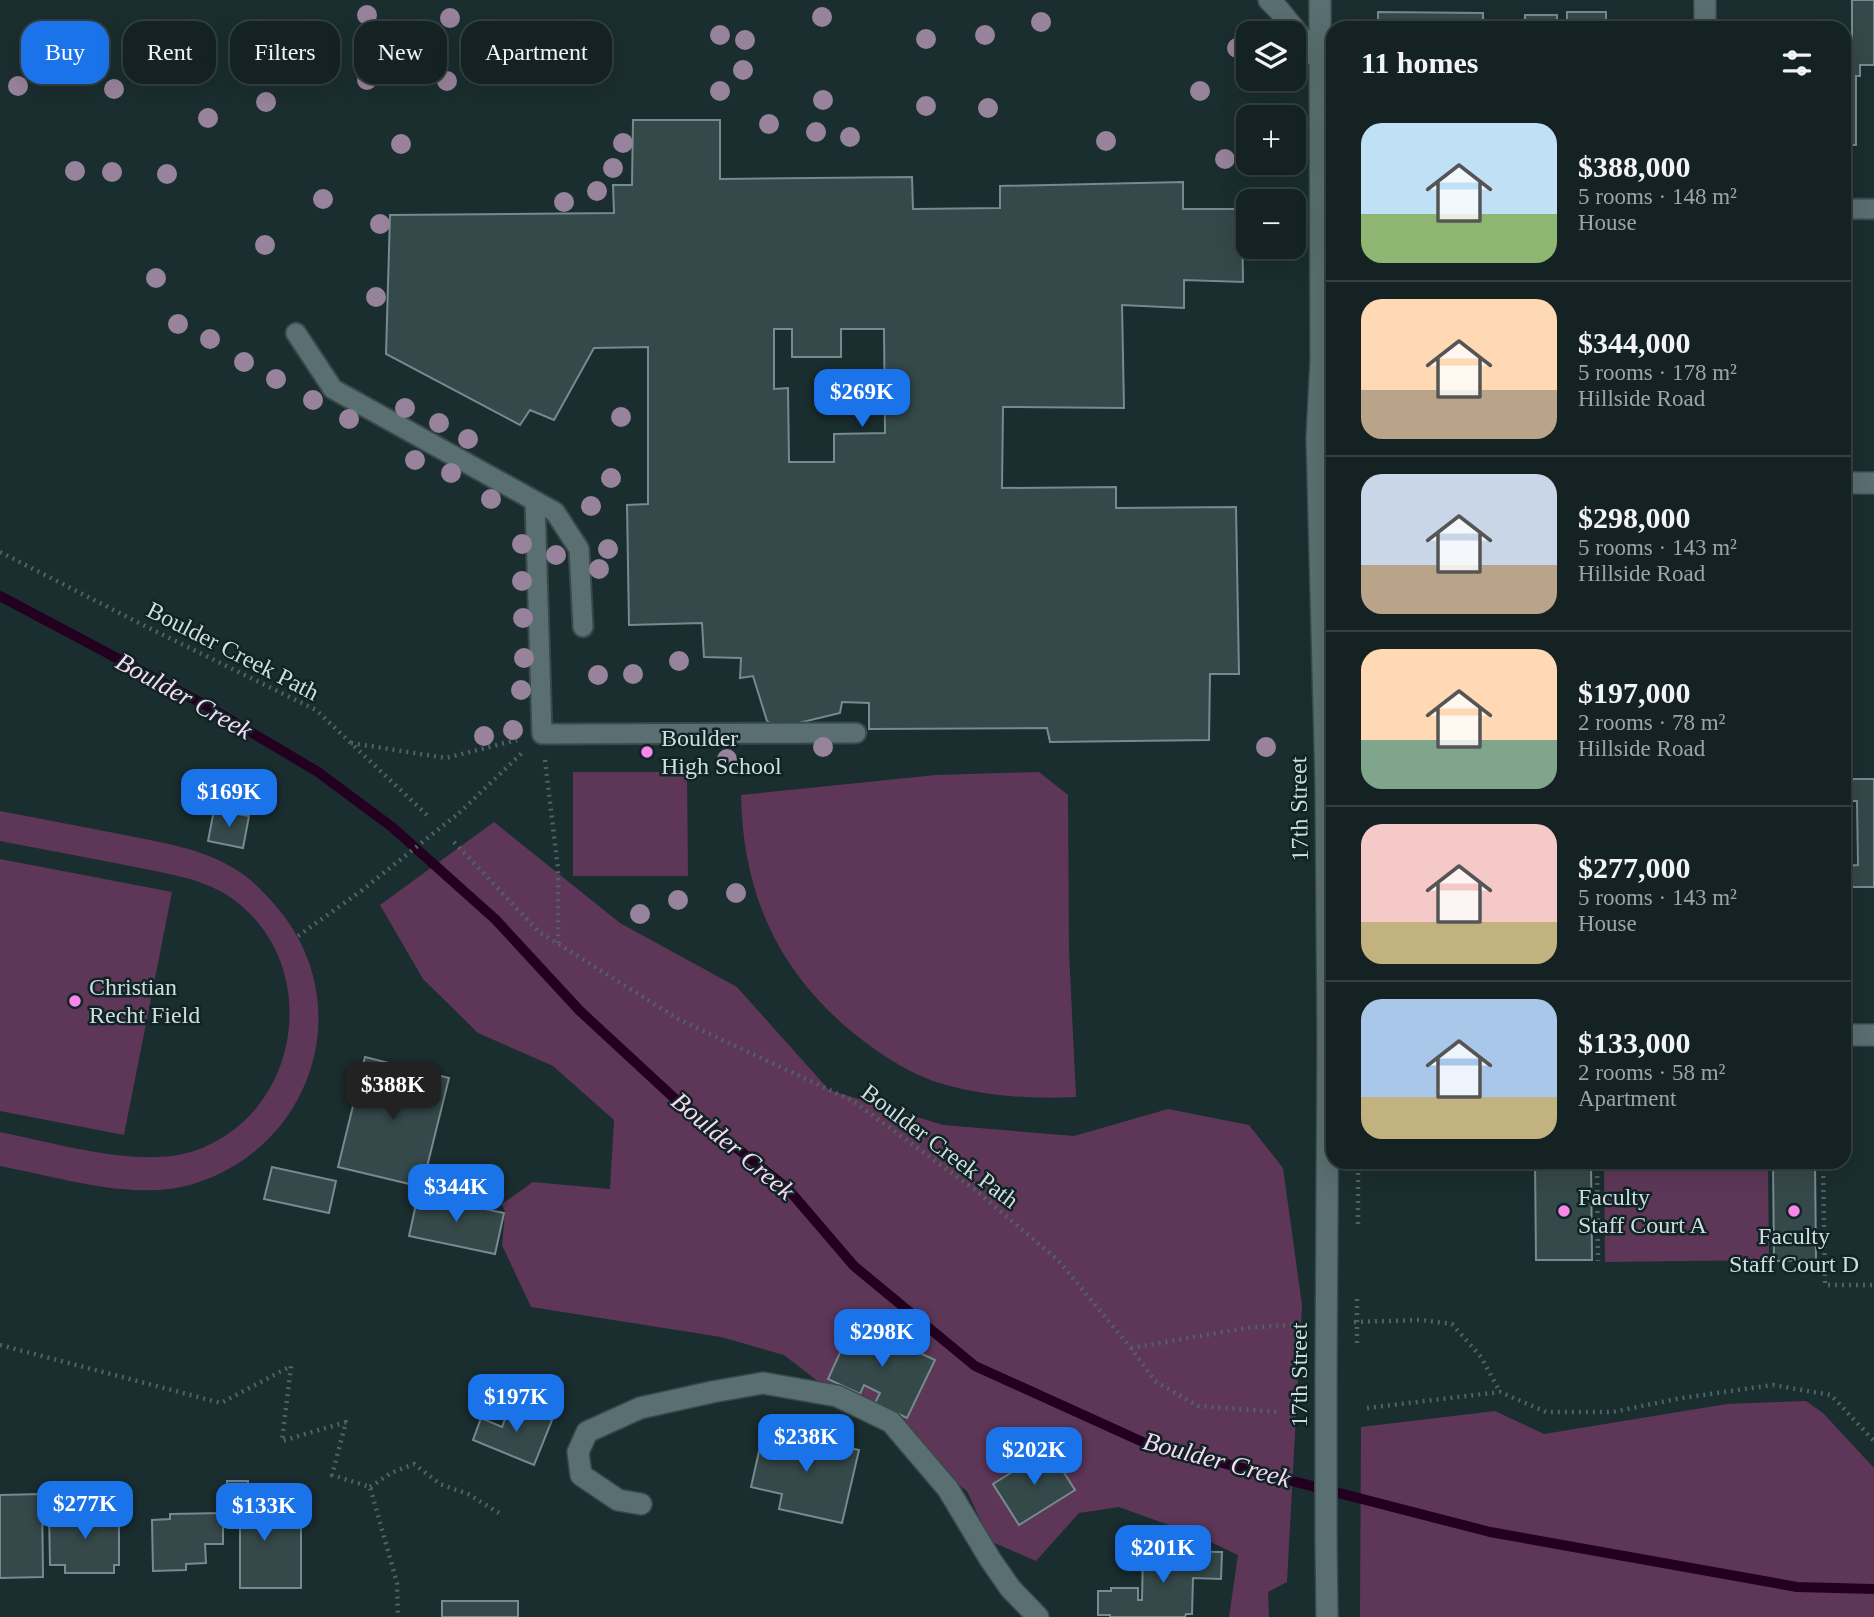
<!DOCTYPE html>
<meta charset="utf-8">
<style>
body{margin:0;font-family:Georgia,serif;background:#1d2a2b;color:#f1f3f6;height:100vh;display:flex;flex-direction:column;font-size:26px;white-space:nowrap}
*{box-sizing:border-box;margin:0}
p{font-size:23px;color:#9da4a6}
.icon{flex:none;width:38px;height:38px;fill:none;stroke:currentColor;stroke-width:2;stroke-linecap:round;stroke-linejoin:round}
.map{position:relative;flex:1;overflow:hidden}
.sheet{position:absolute;left:1326px;top:21px;width:525px;height:1148px;display:flex;flex-direction:column;background:#142223;border-radius:21px;box-shadow:0 7px 28px #0002,0 0 0 2px #333f41}
.sheet>*{flex:none}
.banner{position:absolute;left:21px;top:21px;width:665px;height:63px;display:flex;gap:14px}
.fabs{position:absolute;left:1236px;top:21px;display:grid;gap:14px}
.fabs a{display:grid;place-items:center;width:70px;height:70px;border-radius:14px;background:#142223;box-shadow:0 7px 28px #0002,0 0 0 2px #333f41;font-size:35px}
.price{position:absolute;translate:-50% -60px;padding:0 16px;border-radius:14px;background:#1a73e8;color:#fff;font-size:23px;line-height:46px;filter:drop-shadow(0 2px 4px #0008)}
.price::after{content:'';position:absolute;left:50%;top:42px;width:21px;height:16px;margin-left:-10px;background:inherit;clip-path:polygon(0 0,100% 0,50% 100%)}
.price.active{background:#222;color:#fff}
ul{padding:0;list-style:none}
li{display:flex;align-items:center;gap:21px;height:175px;padding:0 35px}
li+li{border-top:2px solid #333f41}
li span{display:grid;place-items:center;flex:none;width:196px;height:140px;border-radius:21px;color:#555}
li>.icon{margin-inline-start:auto}
span .icon{width:84px;height:84px;fill:#fffc;stroke-width:1}
li b{font-size:30px}
h2{display:flex;justify-content:space-between;align-items:center;height:84px;padding:0 35px;font-size:30px}
.tag{padding:0 24px;border-radius:21px;background:#142223;box-shadow:0 7px 28px #0002,0 0 0 2px #333f41;font-size:24px;line-height:63px}
.tag.active{background:#1a73e8;color:#fff}
.map>svg:first-child{display:block}
</style>
<div class="map">
<svg width="1874" height="1617" viewBox="0 0 1874 1617">
<rect width="100%" height="100%" fill="#1a2d2f"/>
<g fill="#5e3758">
<path d="M573,772H687L688,876H573Z"/>
<path d="M1039,772L1068,795L1069,951L1076,1097C1033,1099 992,1097 950,1086C917,1078 887,1059 861,1039C780,976 743,897 741,795L936,775Z"/>
<path d="M0,811C42,819 83,827 125,835C163,843 201,848 235,869C250,878 263,891 274,904C360,1000 315,1147 193,1184C134,1202 59,1177 0,1166V1132C56,1143 140,1169 194,1151C306,1113 325,953 222,892C193,876 158,872 125,865C84,857 42,849 0,841Z"/>
<path d="M494,822L620,923L737,987L829,1090L943,1125L1074,1136L1168,1109L1249,1125L1283,1168L1302,1305L1287,1582L1268,1592L1269,1617H1229L1238,1555L1196,1535L1119,1507L1079,1513L1036,1561L990,1541L967,1491L914,1449L837,1396L784,1355L721,1337L531,1307L502,1245L505,1212L502,1204L533,1182L610,1189L614,1120L553,1066L478,1033L423,979L380,905Z"/>
<path d="M0,859L172,892L124,1135L0,1111Z"/>
<path d="M1768,1163L1769,1260L1605,1262L1604,1164Z"/>
<path d="M1806,1401L1823,1413L1874,1468V1617H1360L1361,1427L1495,1411L1544,1434L1727,1404Z"/>
</g>
<g fill="none" stroke-linecap="round" stroke-linejoin="round">
<path stroke="#230020" stroke-width="10" d="M0,596L207,706L318,772L392,827L495,919L580,1011L673,1097L788,1189L854,1266L975,1366L1145,1443L1490,1532L1797,1587L1874,1589"/>
</g>
<g fill="#35484a" stroke="#768b8e" stroke-width="2" fill-rule="evenodd">
<path d="M1852,0H1874V65H1860V76H1856V145H1844V56H1852Z"/>
<path d="M1378,12L1483,13V28H1378Z"/>
<rect x="1567" y="12" width="39" height="16"/>
<rect x="1525" y="15" width="32" height="13"/>
<path d="M633,120H720V179L912,177L913,209L1000,208V186L1183,182V209H1242L1243,282L1184,280V308L1122,305L1124,408L1003,407L1002,488L1116,487V508L1236,507L1239,674H1210L1209,740L1050,742L1047,728L869,729V703L842,702L840,713L778,728L767,721L753,676L740,678L741,658L704,657L702,623L629,625L627,505L648,504V347L594,348L554,420L530,410L520,425L386,354L390,215L614,213L613,185H632ZM774,329H792V357H841V329H884L885,433L834,434V462H789L788,388L774,389Z"/>
<path d="M1844,779H1874V887H1844V866L1858,865L1857,801H1844Z"/>
<path d="M214,810L249,816L243,848L208,841Z"/>
<path d="M365,1057L449,1078L422,1187L338,1167Z"/>
<path d="M1535,1162H1591L1592,1260H1536Z"/>
<path d="M1773,1162H1815L1816,1260L1774,1261Z"/>
<path d="M272,1167L336,1181L329,1213L264,1199Z"/>
<path d="M418,1195L504,1213L495,1254L409,1236Z"/>
<path d="M854,1322L935,1360L907,1418L875,1403L880,1393L864,1385L860,1394L828,1379Z"/>
<path d="M511,1403L552,1420L534,1465L473,1440L481,1418L502,1427Z"/>
<path d="M764,1429L859,1450L842,1523L779,1509L782,1494L751,1487Z"/>
<path d="M1049,1449L1075,1490L1019,1525L993,1484Z"/>
<path d="M227,1481H248V1504H276V1526H301V1588H240V1523H226Z"/>
<path d="M42,1494L43,1577L0,1578V1495Z"/>
<path d="M119,1511V1565H114V1573H65V1565H50L49,1512Z"/>
<path d="M223,1513V1544H205L206,1563L186,1564V1570L153,1571L152,1520L170,1519V1514Z"/>
<path d="M1143,1551L1222,1552L1221,1579L1193,1578L1192,1614H1186L1185,1617H1110V1615H1098V1591H1111V1588H1138V1600H1142Z"/>
<rect x="442" y="1601" width="76" height="16"/>
</g>
<g fill="none" stroke-linecap="round" stroke-linejoin="round">
<g stroke="#39494a" stroke-width="23">
<g id="lane">
<path d="M1844,209H1874"/>
<path d="M296,333L333,389L555,512L579,549L583,627"/>
<path d="M535,501L542,734L856,733"/>
</g>
</g>
<g stroke="#39494a" stroke-width="24">
<g id="street">
<path d="M1705,28V0"/>
<path d="M1844,483H1874"/>
<path d="M1844,1035H1874"/>
<path d="M641,1504L618,1500L581,1475L578,1452L587,1432L640,1408L712,1392L763,1383L837,1396L891,1422L948,1489L990,1559L1010,1588L1038,1617"/>
</g>
</g>
<g stroke="#39494a" stroke-width="24">
<g id="secondary">
<path d="M1269,0L1279,10L1320,61"/>
<path d="M1320,0L1321,360L1317,438L1326,783L1328,1040L1326,1378"/>
<path d="M1326,1538L1327,1617"/>
</g>
</g>
<g stroke="#516264" stroke-width="4.5" stroke-dasharray="2 5" stroke-linecap="butt">
<path d="M0,552L143,625L316,710L427,815"/>
<path d="M351,743L446,758L517,740"/>
<path d="M545,760L558,869V943"/>
<path d="M459,813L524,751"/>
<path d="M454,842L539,932L680,1020L853,1101L975,1190L1058,1260L1131,1348L1155,1381L1198,1406L1280,1412"/>
<path d="M298,936L361,891"/>
<path d="M1597,1162L1598,1261"/>
<path d="M1823,1162L1825,1285H1874"/>
<path d="M1358,1224V1162"/>
<path d="M1354,1322L1421,1320L1452,1324L1481,1357L1500,1392"/>
<path d="M1357,1343V1296"/>
<path d="M0,1345L221,1403L291,1366L282,1441L346,1422L332,1475L370,1487L397,1583L398,1617"/>
<path d="M1131,1348L1246,1328L1300,1324"/>
<path d="M1367,1408L1500,1392L1546,1412H1613L1676,1399L1773,1385L1831,1395L1874,1441"/>
<path d="M370,1487L391,1473L414,1464L440,1484L468,1494L499,1513"/>
</g>
<use href="#lane" stroke="#5a6f71" stroke-width="19"/>
<use href="#street" stroke="#5a6f71" stroke-width="21"/>
<use href="#secondary" stroke="#5a6f71" stroke-width="21"/>
<g stroke="#39494a" stroke-width="24" stroke-linecap="butt">
<path id="secondary-bridge" d="M1326,1378V1538"/>
</g>
<path stroke="#516264" stroke-width="4.5" stroke-dasharray="2 5" stroke-linecap="butt" d="M361,891L459,813"/>
<use href="#secondary-bridge" stroke="#5a6f71" stroke-width="21"/>
</g>
<g fill="#97839b">
<circle cx="367" cy="15" r="10"/>
<circle cx="822" cy="17" r="10"/>
<circle cx="450" cy="18" r="10"/>
<circle cx="1041" cy="22" r="10"/>
<circle cx="720" cy="35" r="10"/>
<circle cx="985" cy="35" r="10"/>
<circle cx="926" cy="39" r="10"/>
<circle cx="745" cy="40" r="10"/>
<circle cx="1237" cy="48" r="10"/>
<circle cx="743" cy="70" r="10"/>
<circle cx="367" cy="80" r="10"/>
<circle cx="447" cy="81" r="10"/>
<circle cx="18" cy="86" r="10"/>
<circle cx="114" cy="89" r="10"/>
<circle cx="720" cy="91" r="10"/>
<circle cx="1200" cy="91" r="10"/>
<circle cx="823" cy="100" r="10"/>
<circle cx="266" cy="102" r="10"/>
<circle cx="926" cy="106" r="10"/>
<circle cx="988" cy="108" r="10"/>
<circle cx="208" cy="118" r="10"/>
<circle cx="769" cy="124" r="10"/>
<circle cx="816" cy="132" r="10"/>
<circle cx="850" cy="137" r="10"/>
<circle cx="1106" cy="141" r="10"/>
<circle cx="623" cy="143" r="10"/>
<circle cx="401" cy="144" r="10"/>
<circle cx="1225" cy="159" r="10"/>
<circle cx="613" cy="168" r="10"/>
<circle cx="75" cy="171" r="10"/>
<circle cx="112" cy="172" r="10"/>
<circle cx="167" cy="174" r="10"/>
<circle cx="597" cy="191" r="10"/>
<circle cx="323" cy="199" r="10"/>
<circle cx="564" cy="202" r="10"/>
<circle cx="380" cy="224" r="10"/>
<circle cx="265" cy="245" r="10"/>
<circle cx="156" cy="278" r="10"/>
<circle cx="376" cy="297" r="10"/>
<circle cx="178" cy="324" r="10"/>
<circle cx="210" cy="339" r="10"/>
<circle cx="244" cy="362" r="10"/>
<circle cx="276" cy="379" r="10"/>
<circle cx="313" cy="400" r="10"/>
<circle cx="405" cy="408" r="10"/>
<circle cx="621" cy="417" r="10"/>
<circle cx="349" cy="419" r="10"/>
<circle cx="439" cy="423" r="10"/>
<circle cx="468" cy="439" r="10"/>
<circle cx="415" cy="460" r="10"/>
<circle cx="451" cy="473" r="10"/>
<circle cx="611" cy="478" r="10"/>
<circle cx="491" cy="499" r="10"/>
<circle cx="591" cy="506" r="10"/>
<circle cx="522" cy="544" r="10"/>
<circle cx="608" cy="549" r="10"/>
<circle cx="556" cy="555" r="10"/>
<circle cx="599" cy="569" r="10"/>
<circle cx="522" cy="581" r="10"/>
<circle cx="523" cy="618" r="10"/>
<circle cx="524" cy="658" r="10"/>
<circle cx="679" cy="661" r="10"/>
<circle cx="633" cy="674" r="10"/>
<circle cx="598" cy="675" r="10"/>
<circle cx="521" cy="690" r="10"/>
<circle cx="513" cy="730" r="10"/>
<circle cx="484" cy="736" r="10"/>
<circle cx="823" cy="747" r="10"/>
<circle cx="1266" cy="747" r="10"/>
<circle cx="727" cy="759" r="10"/>
<circle cx="736" cy="893" r="10"/>
<circle cx="678" cy="900" r="10"/>
<circle cx="640" cy="914" r="10"/>
</g>
<g fill="#f987e9" stroke="#102325" stroke-width="2.5">
<circle cx="647" cy="752" r="7"/>
<circle cx="75" cy="1001" r="7"/>
<circle cx="1564" cy="1211" r="7"/>
<circle cx="1794" cy="1211" r="7"/>
</g>
<g text-anchor="middle" dominant-baseline="central" stroke-width="5" stroke-linejoin="round" paint-order="stroke">
<g font-size="24" fill="#d0dcdd" stroke="#102325">
<text transform="translate(233 651) rotate(27)">Boulder Creek Path</text>
<text transform="translate(1299 809) rotate(-91)">17th Street</text>
<text transform="translate(940 1146) rotate(37)">Boulder Creek Path</text>
<text transform="translate(1299 1375) rotate(-90)">17th Street</text>
</g>
<g font-size="24" fill="#d0dcdd" stroke="#102325" text-anchor="start">
<text x="661" y="738">Boulder<tspan x="661" dy="28">High School</tspan></text>
<text x="89" y="987">Christian<tspan x="89" dy="28">Recht Field</tspan></text>
<text x="1578" y="1197">Faculty<tspan x="1578" dy="28">Staff Court A</tspan></text>
<text x="1794" y="1236" text-anchor="middle">Faculty<tspan x="1794" dy="28">Staff Court D</tspan></text>
</g>
<g font-size="26" font-style="italic" fill="#fad7f3" stroke="#102325">
<text transform="translate(184 696) rotate(29)">Boulder Creek</text>
<text transform="translate(733 1146) rotate(40)">Boulder Creek</text>
<text transform="translate(1217 1460) rotate(15)">Boulder Creek</text>
</g>
</g>
</svg>
<div class="fabs">
<a><svg class="icon" aria-label="layers" viewBox="0 0 24 24"><path d="M12 4l9 5-9 5-9-5zM3 14l9 5 9-5"/></svg></a>
<a>+</a>
<a>−</a>
</div>
<b class="price" style="left:862px;top:429px">$269K</b>
<b class="price" style="left:229px;top:829px">$169K</b>
<b class="price active" style="left:393px;top:1122px">$388K</b>
<b class="price" style="left:456px;top:1224px">$344K</b>
<b class="price" style="left:882px;top:1369px">$298K</b>
<b class="price" style="left:516px;top:1434px">$197K</b>
<b class="price" style="left:806px;top:1474px">$238K</b>
<b class="price" style="left:1034px;top:1487px">$202K</b>
<b class="price" style="left:85px;top:1541px">$277K</b>
<b class="price" style="left:264px;top:1543px">$133K</b>
<b class="price" style="left:1163px;top:1585px">$201K</b>
<div class="banner">
<a class="tag active">Buy</a>
<a class="tag">Rent</a>
<a class="tag">Filters</a>
<a class="tag">New</a>
<a class="tag">Apartment</a>
</div>
<section class="sheet">
<h2>11 homes<svg class="icon" aria-label="filters" viewBox="0 0 24 24"><path d="M4 7h16M4 17h16"/><circle cx="9" cy="7" r="2"/><circle cx="15" cy="17" r="2"/></svg></h2>
<ul>
<li><span style="background:linear-gradient(#bfe0f5 65%,#8fb573 0)"><svg class="icon" aria-label="home" viewBox="0 0 24 24"><path d="M3 11l9-7 9 7M6 9v11h12V9"/></svg></span><div><b>$388,000</b><p>5 rooms · 148 m²</p><p>House</p></div></li>
<li><span style="background:linear-gradient(#ffd9b3 65%,#b9a48a 0)"><svg class="icon" aria-label="home" viewBox="0 0 24 24"><path d="M3 11l9-7 9 7M6 9v11h12V9"/></svg></span><div><b>$344,000</b><p>5 rooms · 178 m²</p><p>Hillside Road</p></div></li>
<li><span style="background:linear-gradient(#c9d6e8 65%,#b9a48a 0)"><svg class="icon" aria-label="home" viewBox="0 0 24 24"><path d="M3 11l9-7 9 7M6 9v11h12V9"/></svg></span><div><b>$298,000</b><p>5 rooms · 143 m²</p><p>Hillside Road</p></div></li>
<li><span style="background:linear-gradient(#ffd9b3 65%,#7fa58c 0)"><svg class="icon" aria-label="home" viewBox="0 0 24 24"><path d="M3 11l9-7 9 7M6 9v11h12V9"/></svg></span><div><b>$197,000</b><p>2 rooms · 78 m²</p><p>Hillside Road</p></div></li>
<li><span style="background:linear-gradient(#f6c9c9 70%,#c2b280 0)"><svg class="icon" aria-label="home" viewBox="0 0 24 24"><path d="M3 11l9-7 9 7M6 9v11h12V9"/></svg></span><div><b>$277,000</b><p>5 rooms · 143 m²</p><p>House</p></div></li>
<li><span style="background:linear-gradient(#a9c7e8 70%,#c2b280 0)"><svg class="icon" aria-label="home" viewBox="0 0 24 24"><path d="M3 11l9-7 9 7M6 9v11h12V9"/></svg></span><div><b>$133,000</b><p>2 rooms · 58 m²</p><p>Apartment</p></div></li>
</ul>
</section>
</div>
